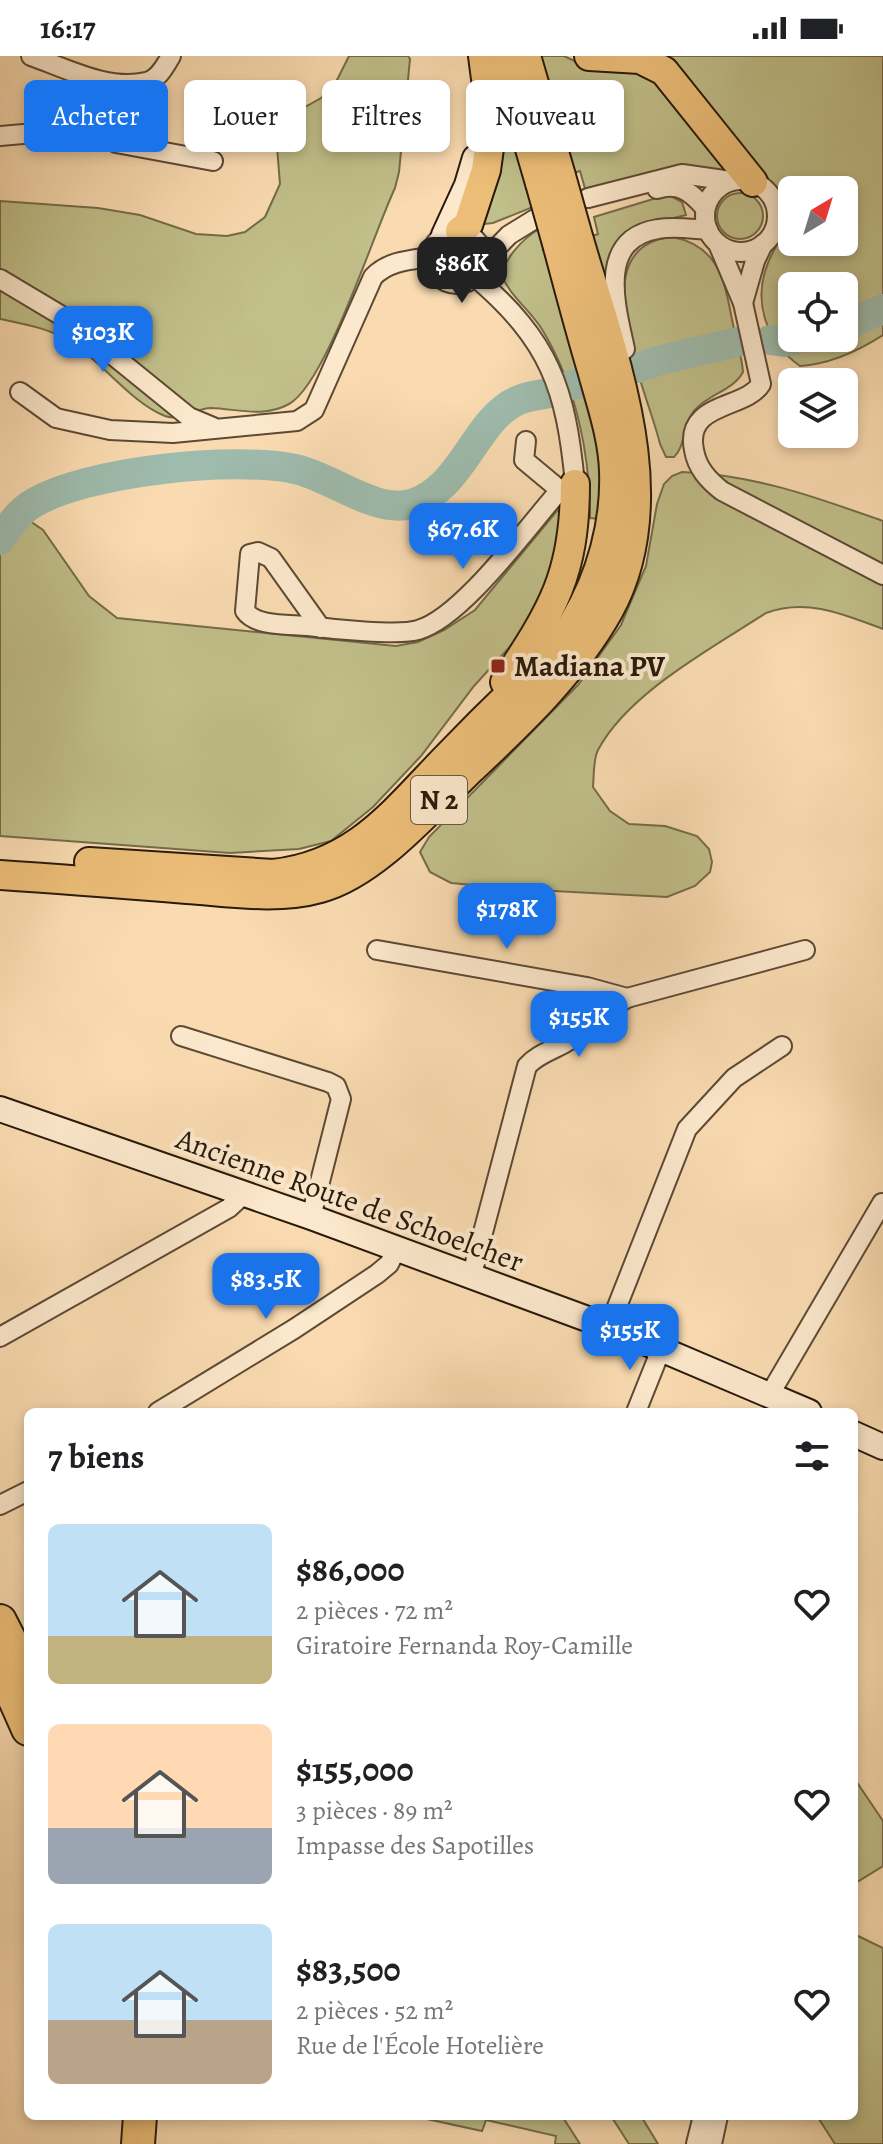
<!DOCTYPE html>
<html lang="fr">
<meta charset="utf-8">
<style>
body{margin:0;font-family:Alegreya,serif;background:#f6f6f6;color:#202124;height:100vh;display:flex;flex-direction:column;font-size:30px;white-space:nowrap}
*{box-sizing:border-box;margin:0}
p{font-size:26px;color:#757577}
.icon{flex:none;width:44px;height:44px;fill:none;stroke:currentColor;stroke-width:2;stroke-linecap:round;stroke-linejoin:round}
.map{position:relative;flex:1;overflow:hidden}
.sheet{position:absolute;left:24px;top:1352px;width:834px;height:712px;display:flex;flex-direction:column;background:#fff;border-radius:12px;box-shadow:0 4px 12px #0003}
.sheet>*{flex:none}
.guide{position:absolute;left:24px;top:24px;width:836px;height:72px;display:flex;gap:16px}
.needle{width:52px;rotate:38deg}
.controls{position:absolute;left:778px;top:120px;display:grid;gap:16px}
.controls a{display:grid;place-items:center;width:80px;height:80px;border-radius:12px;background:#fff;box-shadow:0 4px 12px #0003;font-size:40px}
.price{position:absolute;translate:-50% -68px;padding:0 18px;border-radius:16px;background:#1a73e8;color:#fff;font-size:26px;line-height:52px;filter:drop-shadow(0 2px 4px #0008)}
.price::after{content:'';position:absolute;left:50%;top:48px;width:24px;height:18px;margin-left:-12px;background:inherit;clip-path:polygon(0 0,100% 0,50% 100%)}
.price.current{background:#222;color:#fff}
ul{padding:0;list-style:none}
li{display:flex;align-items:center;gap:24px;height:200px;padding:0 24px}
li span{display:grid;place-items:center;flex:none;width:224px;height:160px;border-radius:12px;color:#555}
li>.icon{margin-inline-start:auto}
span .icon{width:96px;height:96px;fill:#fffc;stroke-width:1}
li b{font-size:34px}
h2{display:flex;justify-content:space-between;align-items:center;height:96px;padding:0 24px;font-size:34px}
.pill{padding:0 28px;border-radius:12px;background:#fff;box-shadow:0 4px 12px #0003;font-size:28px;line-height:72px}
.pill.current{background:#1a73e8;color:#fff}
.status{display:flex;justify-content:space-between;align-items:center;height:56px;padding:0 40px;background:#fff;direction:ltr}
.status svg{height:22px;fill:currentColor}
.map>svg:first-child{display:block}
</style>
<div class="status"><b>16:17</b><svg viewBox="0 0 49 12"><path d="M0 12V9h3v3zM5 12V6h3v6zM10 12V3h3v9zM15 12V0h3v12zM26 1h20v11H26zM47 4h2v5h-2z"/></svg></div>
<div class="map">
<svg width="883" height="2088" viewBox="0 0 883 2088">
<rect width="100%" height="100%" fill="#fadbb1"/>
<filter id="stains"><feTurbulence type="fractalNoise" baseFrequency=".0025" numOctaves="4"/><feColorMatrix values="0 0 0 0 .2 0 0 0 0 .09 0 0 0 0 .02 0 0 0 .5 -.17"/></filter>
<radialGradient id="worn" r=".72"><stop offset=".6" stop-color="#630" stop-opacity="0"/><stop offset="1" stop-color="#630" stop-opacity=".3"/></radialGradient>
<g fill="#c1bf8a" stroke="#746c4a" stroke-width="2" fill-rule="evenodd">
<path d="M349,0H408L410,3L399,116L395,132C374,176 326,328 289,348C264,362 238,353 211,352C195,352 182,366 165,360C130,346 102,305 69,285C49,272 23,268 0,263V145L98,152L140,159L196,178L227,180L245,176L265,161L280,128L276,78L284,63L321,42L333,32Z"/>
<path d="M538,0H564L583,9L623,13L651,21L730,114L586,136L580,115L573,117Z"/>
<path d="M660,0H883V279C858,295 830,308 800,310C767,287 752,246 768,207C776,186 794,168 785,144C779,129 762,120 751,109C718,75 690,36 660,0ZM792,134H844V186H792ZM792,230H844V282H792Z"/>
<path d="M497,38L533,151L493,167L484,168L480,165Z"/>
<circle cx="740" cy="160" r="23"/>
<path d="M663,140H671L682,146L686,159L644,169L607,235L590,181L598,178L594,161Z"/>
<path d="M539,173C564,268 611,364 599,463L590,462C590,398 576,330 543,275C532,256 510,240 502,220C504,202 524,182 539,173Z"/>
<path d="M673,181C723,191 725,231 734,273C737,287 742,301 743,316C733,335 708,338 694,355C682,369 686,390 674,401H666L660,388C649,339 577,188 673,181Z"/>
<path d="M682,416C756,419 815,441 883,465V573C843,558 807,542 766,557C712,592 628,637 598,694C593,704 594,720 593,731L610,755L629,768L665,770L697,780L709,793L712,806L710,816L695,830L667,841L516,833L451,827L430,816L420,796L429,781L578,629L621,569L646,510L657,448L664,428L672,420Z"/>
<path d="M566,444L552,528L524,575L474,630L421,700L373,751L331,785L299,793L230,797L0,780V462L24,461L43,474L89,540L117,562L396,590L418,586L444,574L475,554Z"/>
<path d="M854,1722L883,1765V1810L854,1828Z"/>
<path d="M854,1878L883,1892V2088H835L817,2060H854Z"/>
<path d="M425,2060H562L580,2088H555L556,2080L486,2064L482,2075L427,2063Z"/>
<path d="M611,2060H641L658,2088H629Z"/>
</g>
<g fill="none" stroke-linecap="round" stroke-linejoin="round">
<g stroke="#9ebbad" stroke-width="30">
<path d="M844,270L883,253"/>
<path d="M770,284L784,286L800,282"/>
<path d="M638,312L657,305L737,286"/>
<path d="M568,330L581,327"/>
<path d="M0,484C7,472 20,455 32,448C85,415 235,400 295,413C330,420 375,458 411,448C464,432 474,363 519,344C528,340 540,339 549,337"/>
</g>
<g stroke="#5c4a34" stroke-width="22">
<g id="street">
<path d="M31,0C66,12 108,35 146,26C158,24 165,10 171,0"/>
<path d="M0,80L92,72L116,87L213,105"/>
<circle cx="741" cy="160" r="36"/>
<path d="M657,133C679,126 691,136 705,152"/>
<path d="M588,142L682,118L731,125"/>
<circle cx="457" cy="202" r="26"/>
<path d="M718,188L743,247L761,328C746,353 684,346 694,394C697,412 708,424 722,435L883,519"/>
<path d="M483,206L509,179L535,163"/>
<path d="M0,223L72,266L189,361L213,371"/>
<path d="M743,247L755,205L763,188"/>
<path d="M625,293C616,251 596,183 658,173C674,170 692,173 708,174"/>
<path d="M20,336L56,362L110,374L173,377L297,365L314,354L373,221C388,205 410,204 430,201"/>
<path d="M526,385L524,404L560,434"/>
<path d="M321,572L271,502L258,496L250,498L245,555C256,571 290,568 308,570C331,573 399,580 418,574C462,562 528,470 560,434L575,428C566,332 550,285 475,221"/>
<path d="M377,894L587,931L627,942"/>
<path d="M181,980L328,1026L336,1030L341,1043L311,1161"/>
<path d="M471,1222L527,1010C538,998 551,995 565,987C587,974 605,955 627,942L805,894"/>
<path d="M609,1271L687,1073L734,1022L782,990"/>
<path d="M0,1281L229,1152L243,1139"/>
<path d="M770,1338L882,1147"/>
<path d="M158,1356L294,1273L377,1218L389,1208L396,1194"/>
<path d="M636,1356L662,1291"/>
<path d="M0,1449L28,1435"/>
<path d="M696,2088L703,2060"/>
<path d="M712,2088L718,2060"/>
</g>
</g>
<g stroke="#281a0a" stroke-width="28">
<g id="secondary">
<path d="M444,179L467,129L475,102"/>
<path d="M0,1053L311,1161L609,1271L809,1356"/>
<path d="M854,1378L883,1391"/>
</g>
</g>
<g stroke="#281a0a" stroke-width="32">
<g id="primary">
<path d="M503,0L540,127"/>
<path d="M526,0L561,120"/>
<path d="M589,0L640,3L664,15L753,126"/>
<path d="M460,175L468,169L486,114L490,85L491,61L483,0"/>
<path d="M505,626C553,553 575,518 575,428"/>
<path d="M89,806L273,818C354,809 392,758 445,703C469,678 493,654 518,630C538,610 560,590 574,566C601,521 616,467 614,415C613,381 601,347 592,314C580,274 569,232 558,191"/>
<path d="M0,819C62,823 125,828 187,833C230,836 278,844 320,832C373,818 427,756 466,718C518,669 574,617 609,554C671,441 612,298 579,184"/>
</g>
</g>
<g stroke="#281a0a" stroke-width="36">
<g id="highway">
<path d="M0,1565L28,1620"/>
<path d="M0,1610L28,1673"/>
<path d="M138,2088L140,2060"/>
</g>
</g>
<use href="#street" stroke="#fce8cc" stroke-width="18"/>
<use href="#secondary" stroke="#fce8cc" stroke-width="24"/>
<use href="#primary" stroke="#edbe78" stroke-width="28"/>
<use href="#highway" stroke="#edbe78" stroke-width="32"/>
<g stroke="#281a0a" stroke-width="32" stroke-linecap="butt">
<g id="primary-bridge">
<path d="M561,120L579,184"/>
<path d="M540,127L558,191"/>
</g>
</g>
<use href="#primary-bridge" stroke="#edbe78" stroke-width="28"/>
</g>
<rect fill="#8f2418" stroke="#fce8cc" stroke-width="3" x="490" y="602" width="16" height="16" rx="4"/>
<g text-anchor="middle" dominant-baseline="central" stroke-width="8" stroke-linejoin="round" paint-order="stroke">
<rect fill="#fce8cc" stroke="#685844" stroke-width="2" x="411" y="720" width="56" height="48" rx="6"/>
<g font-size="28" font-weight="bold" fill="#281a0a">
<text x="439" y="744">N 2</text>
</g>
<g font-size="30" font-weight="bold" fill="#281a0a" stroke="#fce8cc" text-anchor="start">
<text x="514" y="610">Madiana PV</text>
</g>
<g font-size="30" fill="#281a0a" stroke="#fce8cc">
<text transform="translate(350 1144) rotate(20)">Ancienne Route de Schoelcher</text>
</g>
</g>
<rect width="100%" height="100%" filter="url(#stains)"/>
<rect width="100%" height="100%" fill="url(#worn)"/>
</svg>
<div class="controls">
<a><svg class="needle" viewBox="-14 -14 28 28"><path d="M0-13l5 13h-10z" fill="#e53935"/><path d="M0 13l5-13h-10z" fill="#757577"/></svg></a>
<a><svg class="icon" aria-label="locate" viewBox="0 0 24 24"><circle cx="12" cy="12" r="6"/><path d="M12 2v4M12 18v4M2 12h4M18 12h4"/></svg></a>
<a><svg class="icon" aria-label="layers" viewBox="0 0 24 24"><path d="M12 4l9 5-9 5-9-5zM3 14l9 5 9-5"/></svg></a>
</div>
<b class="price current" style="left:462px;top:249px">$86K</b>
<b class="price" style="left:103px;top:318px">$103K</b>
<b class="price" style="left:463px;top:515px">$67.6K</b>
<b class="price" style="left:507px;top:895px">$178K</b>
<b class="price" style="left:579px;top:1003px">$155K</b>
<b class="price" style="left:266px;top:1265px">$83.5K</b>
<b class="price" style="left:630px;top:1316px">$155K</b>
<div class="guide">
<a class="pill current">Acheter</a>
<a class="pill">Louer</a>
<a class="pill">Filtres</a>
<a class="pill">Nouveau</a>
</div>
<section class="sheet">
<h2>7 biens<svg class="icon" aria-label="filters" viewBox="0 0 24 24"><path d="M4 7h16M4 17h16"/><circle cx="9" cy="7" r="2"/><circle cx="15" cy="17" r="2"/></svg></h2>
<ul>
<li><span style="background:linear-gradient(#bfe0f5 70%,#c2b280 0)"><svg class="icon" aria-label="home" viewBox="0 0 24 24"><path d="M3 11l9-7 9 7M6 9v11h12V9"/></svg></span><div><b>$86,000</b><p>2 pièces · 72 m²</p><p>Giratoire Fernanda Roy-Camille</p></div><svg class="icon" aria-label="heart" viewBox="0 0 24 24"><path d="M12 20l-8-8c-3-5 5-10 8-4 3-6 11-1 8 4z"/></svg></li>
<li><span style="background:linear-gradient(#ffd9b3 65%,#9aa5b1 0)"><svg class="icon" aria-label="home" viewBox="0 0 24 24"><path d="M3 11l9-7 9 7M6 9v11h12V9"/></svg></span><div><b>$155,000</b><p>3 pièces · 89 m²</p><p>Impasse des Sapotilles</p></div><svg class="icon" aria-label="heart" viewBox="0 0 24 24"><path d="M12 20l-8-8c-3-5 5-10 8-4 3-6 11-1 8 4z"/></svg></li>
<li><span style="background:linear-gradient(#bfe0f5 60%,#b9a48a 0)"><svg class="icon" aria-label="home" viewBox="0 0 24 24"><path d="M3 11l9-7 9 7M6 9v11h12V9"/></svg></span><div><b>$83,500</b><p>2 pièces · 52 m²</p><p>Rue de l'École Hotelière</p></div><svg class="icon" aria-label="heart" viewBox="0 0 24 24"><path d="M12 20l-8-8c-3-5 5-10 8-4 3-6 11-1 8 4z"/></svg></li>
</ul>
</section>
</div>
